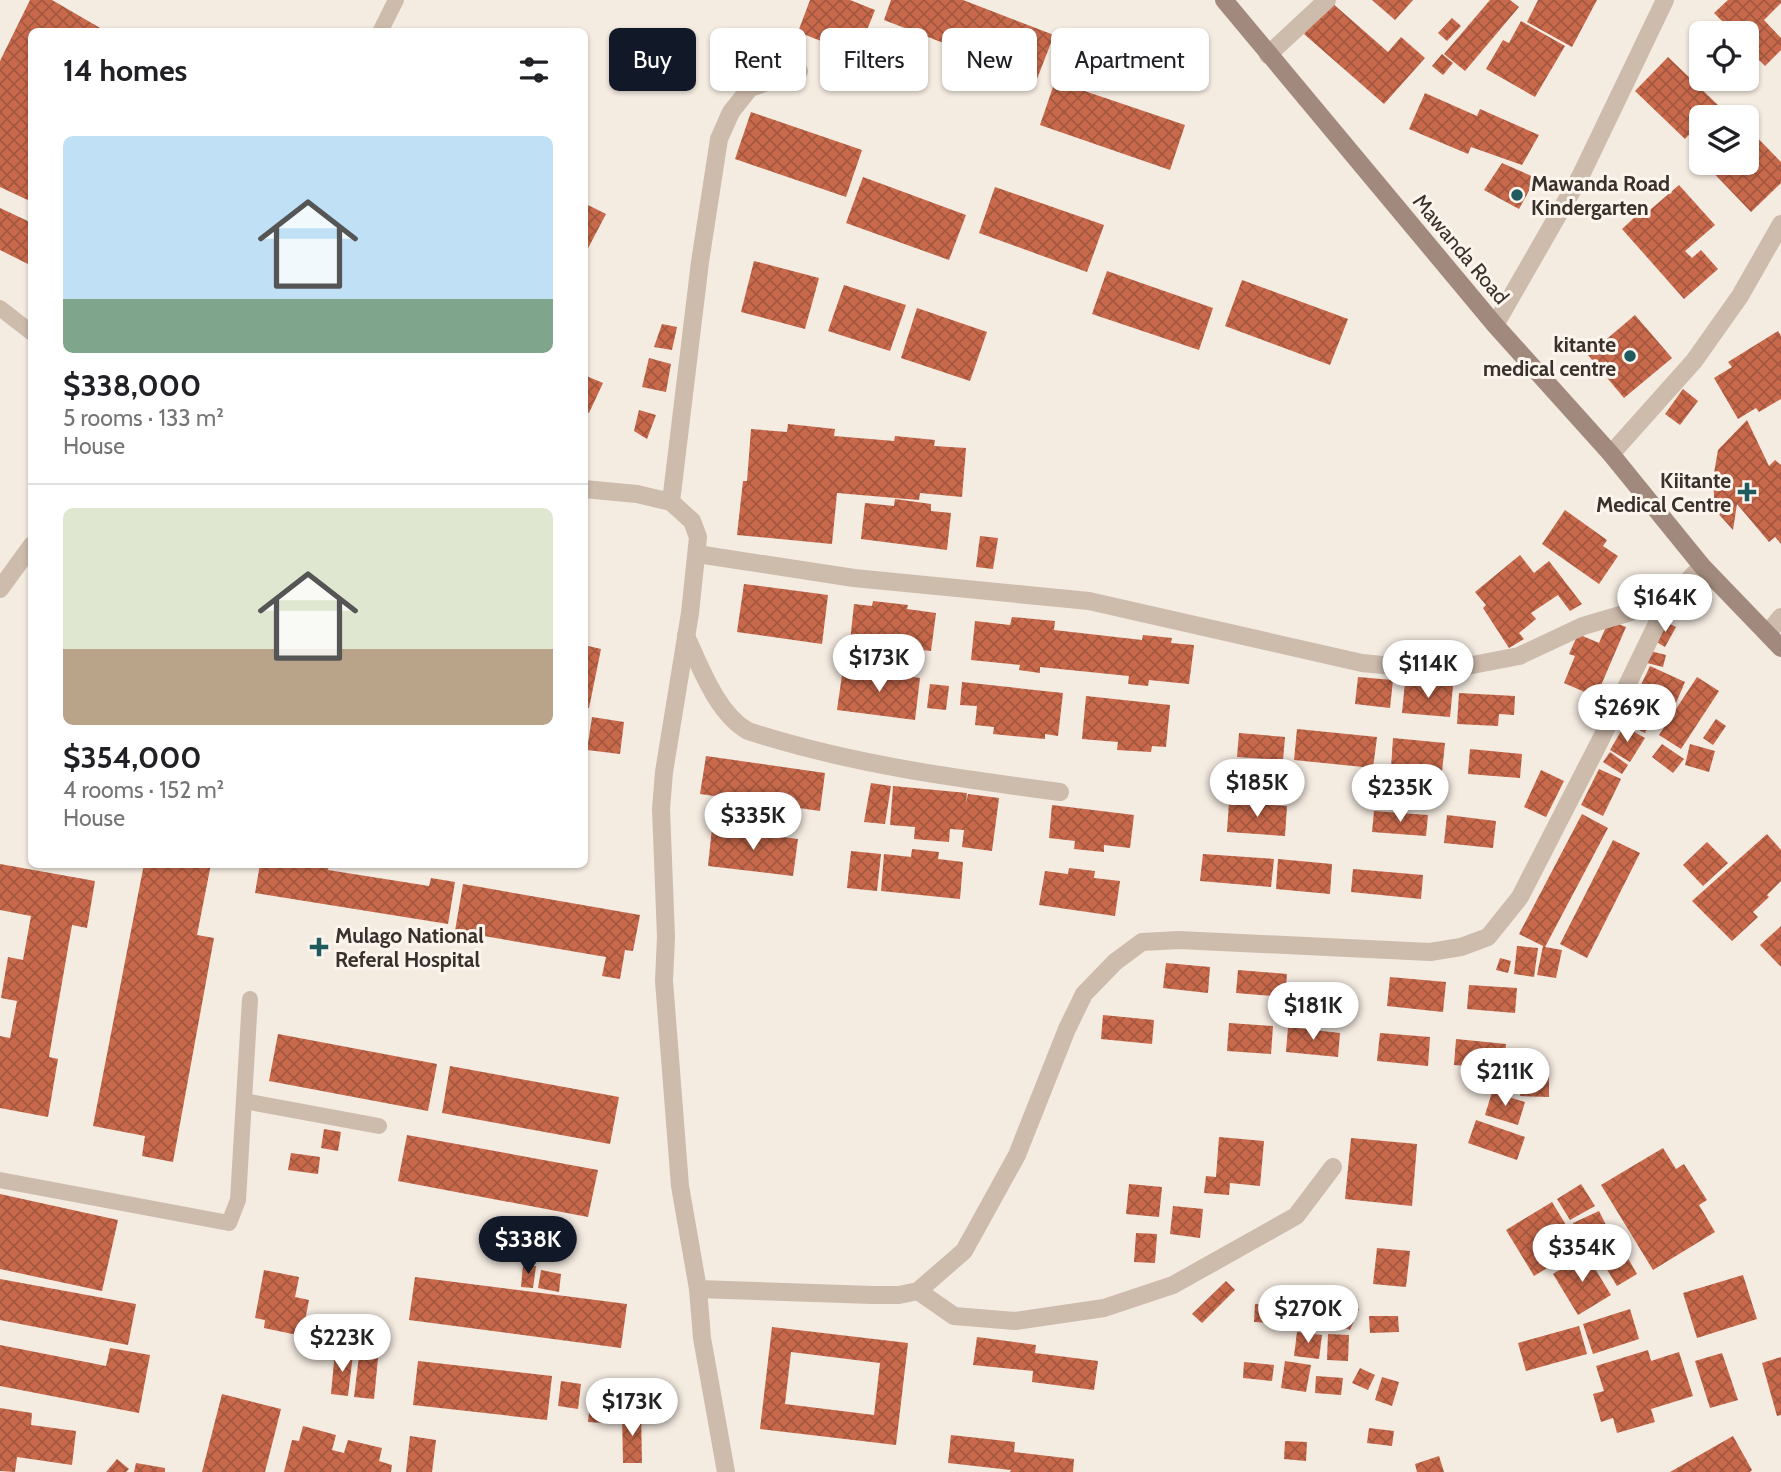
<!DOCTYPE html>
<meta charset="utf-8">
<style>
body{margin:0;font-family:Cabin,sans-serif;background:#f6f6f6;color:#202124;height:100vh;display:flex;flex-direction:column;font-size:26px;white-space:nowrap}
*{box-sizing:border-box;margin:0}
p{font-size:23px;color:#757577}
.icon{flex:none;width:38px;height:38px;fill:none;stroke:currentColor;stroke-width:2;stroke-linecap:round;stroke-linejoin:round}
.map{position:relative;flex:1;overflow:hidden}
.sheet{position:absolute;left:28px;top:28px;width:560px;height:840px;display:flex;flex-direction:column;background:#fff;border-radius:10px;box-shadow:0 2px 5px #0004}
.sheet>*{flex:none}
.top-card{position:absolute;left:609px;top:28px;width:665px;height:63px;display:flex;gap:14px}
.fabs{position:absolute;left:1689px;top:21px;display:grid;gap:14px}
.fabs a{display:grid;place-items:center;width:70px;height:70px;border-radius:10px;background:#fff;box-shadow:0 2px 5px #0004;font-size:35px}
.price{position:absolute;translate:-50% -60px;padding:0 16px;border-radius:24px;background:#fff;color:#222;font-size:23px;line-height:46px;filter:drop-shadow(0 2px 4px #0008)}
.price::after{content:'';position:absolute;left:50%;top:42px;width:21px;height:16px;margin-left:-10px;background:inherit;clip-path:polygon(0 0,100% 0,50% 100%)}
.price.current{background:#111827;color:#fff}
ul{padding:0;list-style:none}
li{display:grid;align-content:center;gap:14px;height:371px;padding:0 35px}
li+li{border-top:2px solid #e0e0e0}
li span{display:grid;place-items:center;height:217px;border-radius:10px;color:#555}
li>.icon{margin-inline-start:auto}
span .icon{width:126px;height:126px;fill:#fffc;stroke-width:1}
li b{font-size:30px}
h2{display:flex;justify-content:space-between;align-items:center;height:84px;padding:0 35px;font-size:30px}
.tag{padding:0 24px;border-radius:10px;background:#fff;box-shadow:0 2px 5px #0004;font-size:24px;line-height:63px}
.tag.current{background:#111827;color:#fff}
.map>svg:first-child{display:block}
</style>
<div class="map">
<svg width="1781" height="1472" viewBox="0 0 1781 1472">
<defs>
<pattern id="building-cross-hatch" width="8" height="8" patternUnits="userSpaceOnUse" patternTransform="scale(1.75)"><rect width="8" height="8" fill="#c8694b"/><path d="M0 0l8 8M0 8l8-8" fill="none" stroke="#a4573f"/></pattern>
</defs>
<rect width="100%" height="100%" fill="#f4ebe1"/>
<g fill="url(#building-cross-hatch)" fill-rule="evenodd">
<path d="M30,0H52L107,32H32V202L0,187V61Z"/>
<path d="M810,0H850L875,10L857,55L798,32Z"/>
<path d="M891,0H963L1054,35L1037,79L884,20Z"/>
<path d="M1372,0H1413L1395,20Z"/>
<path d="M1490,0H1510L1519,7L1465,71L1444,54Z"/>
<path d="M1538,0H1597L1572,47L1527,22Z"/>
<path d="M1728,0H1781V3L1764,20L1781,38V50L1765,66L1746,47V33H1734L1714,13Z"/>
<path d="M1331,2L1388,52L1401,37L1425,58L1384,104L1304,34Z"/>
<path d="M1452,18L1461,26L1447,41L1438,33Z"/>
<path d="M1521,21L1565,46L1535,97L1486,69L1503,40L1509,43Z"/>
<path d="M1442,54L1453,63L1443,75L1432,66Z"/>
<path d="M1668,57L1718,105L1706,117H1701V122L1685,139L1635,91Z"/>
<path d="M1055,81L1185,125L1170,170L1040,125Z"/>
<path d="M1425,93L1477,116L1480,109L1539,135L1522,165L1471,147L1468,154L1409,129Z"/>
<path d="M751,112L862,150L846,197L735,159Z"/>
<path d="M1746,126L1781,162V183L1751,212L1704,163H1746Z"/>
<path d="M1502,163L1536,178L1519,209L1484,190Z"/>
<path d="M863,177L966,215L949,260L846,223Z"/>
<path d="M1679,185L1715,225L1685,251L1692,258L1701,250L1718,269L1684,299L1622,229L1647,206L1650,210Z"/>
<path d="M995,187L1104,225L1087,272L979,233Z"/>
<path d="M584,203L606,214L584,256Z"/>
<path d="M0,208L32,223V266L0,250Z"/>
<path d="M754,261L819,278L805,329L741,312Z"/>
<path d="M1107,271L1213,308L1199,350L1092,314Z"/>
<path d="M1242,280L1348,319L1330,365L1225,326Z"/>
<path d="M844,285L906,305L890,351L828,331Z"/>
<path d="M917,308L987,332L970,381L901,358Z"/>
<path d="M1635,315L1672,358L1624,398L1588,355Z"/>
<path d="M662,324L677,327L672,350L654,347Z"/>
<path d="M1778,331L1781,336V399L1759,412L1756,408L1738,419L1714,378L1732,367L1728,362Z"/>
<path d="M649,358L671,364L666,392L642,387Z"/>
<path d="M584,375L603,383L589,413L584,411Z"/>
<path d="M1683,389L1698,401L1680,425L1665,414Z"/>
<path d="M639,410L656,415L647,439L634,431Z"/>
<path d="M1747,420L1769,466L1775,460L1781,465V544L1775,537L1769,542L1737,504L1733,530L1715,510L1713,479L1718,450Z"/>
<path d="M788,424L835,429L834,436L894,441L895,436L935,440L934,446L966,448L962,497L920,493L919,500L837,493L832,544L737,535L743,481H747L751,429L787,432Z"/>
<path d="M895,499L931,504V511L951,513L947,550L861,539L865,503L894,506Z"/>
<path d="M1565,510L1607,540L1603,546L1618,556L1599,584L1542,544Z"/>
<path d="M980,536L998,538L993,569L976,567Z"/>
<path d="M1520,555L1534,573L1549,561L1582,604L1570,611L1558,595L1531,613L1536,619L1519,633L1524,639L1509,648L1483,608L1486,605L1475,592Z"/>
<path d="M744,584L828,595L822,644L737,632Z"/>
<path d="M873,601L908,605L907,609L936,613L931,651L850,642L854,604L872,606Z"/>
<path d="M1012,617L1055,621L1054,630L1142,640L1143,635L1172,638L1171,643L1194,645L1189,684L1149,680L1148,686L1128,684L1129,676L1040,667V673L1019,670L1020,665L971,660L975,621L1010,625Z"/>
<path d="M1609,620L1626,627L1596,697L1564,683L1575,656L1569,654L1578,634L1599,643Z"/>
<path d="M1664,621L1676,627L1665,647L1653,640Z"/>
<path d="M584,645L601,649L589,708H584Z"/>
<path d="M1650,651L1666,655L1663,667L1647,663Z"/>
<path d="M1650,666L1685,682L1676,703L1640,687Z"/>
<path d="M843,668L920,678L915,720L837,710Z"/>
<path d="M1358,677L1393,680L1390,708L1355,704Z"/>
<path d="M1697,677L1719,691L1681,749L1659,735Z"/>
<path d="M962,682L1063,693L1058,736L1045,734V739L993,734L994,727L975,725L977,706L960,705Z"/>
<path d="M1405,682L1453,686L1450,717L1402,713Z"/>
<path d="M930,684L949,686L946,710L927,708Z"/>
<path d="M1459,693L1515,696L1514,715L1499,714L1498,726L1457,724Z"/>
<path d="M1086,696L1170,705L1166,747L1152,746L1151,752L1117,750L1118,742L1082,739Z"/>
<path d="M1634,696L1657,708L1645,733L1622,722Z"/>
<path d="M592,717L624,722L620,754L587,750Z"/>
<path d="M1716,719L1726,726L1713,745L1703,738Z"/>
<path d="M1624,726L1645,738L1630,762L1610,750Z"/>
<path d="M1297,729L1377,737L1373,768L1294,760Z"/>
<path d="M1239,733L1285,737L1283,760L1237,757Z"/>
<path d="M1393,738L1445,743L1442,772L1391,768Z"/>
<path d="M1662,744L1684,759L1673,773L1652,757Z"/>
<path d="M1690,744L1715,751L1709,772L1685,765Z"/>
<path d="M1470,749L1522,754L1520,778L1468,774Z"/>
<path d="M1610,752L1628,765L1622,774L1603,762Z"/>
<path d="M706,756L825,773L820,811L700,794Z"/>
<path d="M1599,769L1621,779L1603,816L1581,805Z"/>
<path d="M1541,770L1564,781L1546,817L1524,807Z"/>
<path d="M871,783L891,786L885,824L864,822Z"/>
<path d="M893,786L967,793L966,803L968,794L999,798L992,851L962,847L964,830L950,829L949,842L914,839L915,827L890,825Z"/>
<path d="M1229,802L1287,806L1285,836L1227,832Z"/>
<path d="M1052,805L1134,815L1130,848L1104,845V852L1074,849L1075,841L1049,838Z"/>
<path d="M1374,811L1428,815L1426,836L1372,832Z"/>
<path d="M1582,814L1608,828L1545,947L1562,950L1556,978L1537,975L1543,946L1519,934Z"/>
<path d="M1447,815L1496,821L1493,848L1444,843Z"/>
<path d="M712,828L798,839L793,876L708,866Z"/>
<path d="M1767,834L1781,850V881L1767,895L1769,897L1753,912L1758,917L1732,941L1692,901Z"/>
<path d="M1613,840L1640,853L1587,958L1560,944Z"/>
<path d="M1707,842L1728,863L1703,886L1683,865Z"/>
<path d="M912,849L939,852L938,859L963,862L960,899L881,891L884,854L911,857Z"/>
<path d="M851,851L881,854L877,891L847,888Z"/>
<path d="M1203,854L1274,859L1271,887L1200,881Z"/>
<path d="M1278,859L1332,864L1330,894L1276,889Z"/>
<path d="M0,864L95,881L87,928L72,925L49,1057L58,1059L48,1117L0,1108V1036L10,1038L17,1001L1,998L8,957L23,960L31,916L0,910Z"/>
<path d="M144,864H211L197,935L214,938L173,1162L142,1156L145,1136L93,1126Z"/>
<path d="M260,864H329L328,870L429,886L431,878L455,882L448,924L255,893Z"/>
<path d="M1069,868L1095,871L1094,878L1120,881L1115,916L1039,905L1045,871L1068,874Z"/>
<path d="M1353,869L1423,875L1421,899L1351,892Z"/>
<path d="M463,884L640,915L633,951L625,950L620,979L602,976L606,957L455,931Z"/>
<path d="M1781,926V967L1760,945Z"/>
<path d="M1517,946L1538,948L1534,977L1514,974Z"/>
<path d="M1500,958L1511,961L1508,973L1496,970Z"/>
<path d="M1166,963L1210,967L1208,993L1163,988Z"/>
<path d="M1238,970L1287,974L1285,997L1236,993Z"/>
<path d="M1390,977L1446,982L1443,1012L1387,1006Z"/>
<path d="M1469,985L1517,988L1515,1013L1467,1009Z"/>
<path d="M1103,1015L1154,1020L1152,1044L1101,1039Z"/>
<path d="M1229,1023L1273,1026L1271,1054L1227,1051Z"/>
<path d="M1288,1027L1340,1033L1338,1057L1286,1052Z"/>
<path d="M1380,1033L1430,1037L1428,1066L1377,1061Z"/>
<path d="M278,1034L437,1064L428,1111L269,1081Z"/>
<path d="M1456,1039L1506,1044L1504,1069L1454,1065Z"/>
<path d="M450,1066L619,1097L610,1144L442,1113Z"/>
<path d="M1520,1076L1549,1077V1097L1520,1096Z"/>
<path d="M1492,1092L1525,1102L1518,1125L1485,1115Z"/>
<path d="M1476,1120L1525,1137L1517,1160L1468,1143Z"/>
<path d="M324,1129L341,1132L338,1151L321,1148Z"/>
<path d="M407,1135L598,1170L588,1217L398,1181Z"/>
<path d="M1219,1137L1264,1141L1260,1186L1230,1183L1229,1195L1204,1193L1206,1176L1216,1177Z"/>
<path d="M1351,1138L1417,1144L1412,1206L1345,1199Z"/>
<path d="M1663,1148L1676,1169L1684,1164L1707,1200L1699,1205L1715,1232L1653,1270L1601,1185Z"/>
<path d="M291,1153L320,1157L318,1174L288,1170Z"/>
<path d="M1129,1184L1162,1187L1159,1217L1126,1214Z"/>
<path d="M1581,1184L1595,1206L1570,1220L1557,1199Z"/>
<path d="M0,1194L118,1220L102,1291L0,1269Z"/>
<path d="M1552,1202L1580,1248L1534,1276L1506,1230Z"/>
<path d="M1173,1206L1203,1209L1200,1238L1170,1234Z"/>
<path d="M1599,1211L1606,1225L1580,1237L1573,1223Z"/>
<path d="M1136,1233L1157,1234L1155,1263L1134,1262Z"/>
<path d="M1615,1236L1637,1274L1617,1286L1594,1248Z"/>
<path d="M1377,1248L1410,1251L1406,1287L1373,1284Z"/>
<path d="M1586,1254L1611,1295L1578,1315L1553,1274Z"/>
<path d="M523,1265L536,1266L533,1288L521,1287Z"/>
<path d="M264,1270L299,1277L295,1297L309,1300L302,1336L264,1328L265,1320L255,1318Z"/>
<path d="M541,1270L561,1274L559,1292L538,1288Z"/>
<path d="M1743,1275L1757,1319L1697,1338L1683,1293Z"/>
<path d="M415,1277L627,1304L621,1348L409,1320Z"/>
<path d="M0,1279L136,1304L128,1345L0,1320Z"/>
<path d="M1226,1281L1235,1290L1202,1323L1192,1314Z"/>
<path d="M1340,1301L1359,1309L1350,1330L1331,1322Z"/>
<path d="M1255,1304L1273,1305L1272,1323L1254,1322Z"/>
<path d="M1630,1309L1639,1339L1593,1354L1583,1324Z"/>
<path d="M1279,1310L1291,1312L1288,1330L1276,1328Z"/>
<path d="M1369,1316H1398L1399,1332L1370,1333Z"/>
<path d="M1579,1326L1587,1354L1526,1371L1518,1343Z"/>
<path d="M772,1327L908,1343L896,1445L760,1429ZM791,1352L880,1363L874,1415L785,1404Z"/>
<path d="M1297,1332L1322,1335L1319,1359L1294,1356Z"/>
<path d="M1328,1334L1349,1335L1348,1361L1327,1360Z"/>
<path d="M977,1337L1036,1345L1035,1353L1098,1361L1094,1390L1032,1382L1033,1371L973,1365Z"/>
<path d="M0,1345L106,1366L110,1348L150,1355L139,1413L0,1386Z"/>
<path d="M1648,1350L1651,1361L1679,1352L1693,1396L1651,1409L1655,1422L1617,1433L1613,1418L1601,1422L1593,1394L1604,1391L1596,1366Z"/>
<path d="M335,1351L353,1354L348,1396L331,1394Z"/>
<path d="M1722,1353L1738,1400L1710,1408L1695,1361Z"/>
<path d="M359,1356L378,1358L374,1399L354,1397Z"/>
<path d="M1781,1357V1415L1777,1416L1762,1363Z"/>
<path d="M418,1361L552,1376L547,1420L413,1405Z"/>
<path d="M1285,1361L1311,1365L1306,1392L1281,1388Z"/>
<path d="M1244,1362L1274,1365L1272,1381L1243,1378Z"/>
<path d="M1360,1368L1375,1375L1368,1390L1352,1383Z"/>
<path d="M1316,1376L1343,1378L1341,1395L1315,1393Z"/>
<path d="M1382,1377L1399,1382L1392,1406L1375,1400Z"/>
<path d="M561,1381L581,1384L578,1409L558,1406Z"/>
<path d="M592,1385L621,1387L618,1424L588,1422Z"/>
<path d="M222,1394L281,1409L265,1472H202Z"/>
<path d="M0,1408L32,1413L31,1425L76,1431L72,1465L17,1457L15,1472L0,1471Z"/>
<path d="M641,1413L642,1463H623L622,1414Z"/>
<path d="M303,1426L336,1435L332,1450L344,1453L348,1440L382,1448L379,1461L392,1465L391,1472H284L292,1440L299,1441Z"/>
<path d="M1369,1428L1394,1431L1392,1446L1367,1443Z"/>
<path d="M951,1435L1015,1442L1014,1452L1074,1459L1073,1472H1010L1011,1470L948,1463Z"/>
<path d="M410,1436L436,1440L432,1472H406Z"/>
<path d="M1733,1436L1752,1470L1750,1472H1670Z"/>
<path d="M1285,1441L1307,1442L1306,1461L1284,1459Z"/>
<path d="M1439,1456L1444,1472H1417L1415,1464Z"/>
<path d="M117,1459L129,1469L126,1472H106Z"/>
<path d="M136,1463L165,1468V1472H134Z"/>
</g>
<g fill="none" stroke-linecap="round" stroke-linejoin="round">
<g stroke="#cdbbac" stroke-width="16">
<path d="M380,32L396,0"/>
<path d="M0,308L32,333"/>
<path d="M244,1101L379,1126"/>
<path d="M0,1180L229,1223L238,1200L250,999"/>
</g>
<g stroke="#cdbbac" stroke-width="18">
<path d="M1268,55L1327,0"/>
<path d="M1495,325L1581,175L1665,0"/>
<path d="M1611,454L1694,361L1740,296L1781,224"/>
<path d="M584,489L637,494L671,502L692,521L698,537L690,613L664,772L661,809L666,937L664,981L680,1186L698,1289L702,1338L726,1472"/>
<path d="M671,502L700,262L719,139L731,112L750,88L799,71"/>
<path d="M697,554L854,578L1089,601L1362,663L1414,668L1462,667L1519,656L1583,626L1668,601L1702,566"/>
<path d="M0,589L32,545"/>
<path d="M1768,633L1781,617"/>
<path d="M686,636C700,666 717,714 748,731C849,764 954,778 1060,792"/>
<path d="M698,1289L873,1295H899L918,1291L964,1251L1017,1155L1067,1029L1084,994L1115,962L1142,942L1179,940L1430,952L1461,947L1488,937L1520,897L1601,739L1668,601"/>
<path d="M918,1291L954,1316L1015,1321L1104,1308L1173,1285L1296,1216L1333,1167"/>
</g>
<path stroke="#a18a7d" stroke-width="18" d="M1224,0L1495,325L1611,454L1702,566L1781,648"/>
</g>
<g fill="#1f5a5e" stroke="#fbf5ee" stroke-width="2.5">
<circle cx="1517" cy="195" r="7"/>
<circle cx="1630" cy="356" r="7"/>
<path d="M1743.5 481.5h7v7h7v7h-7v7h-7v-7h-7v-7h7z"/>
<path d="M315.5 936.5h7v7h7v7h-7v7h-7v-7h-7v-7h7z"/>
</g>
<g text-anchor="middle" dominant-baseline="central" stroke-width="6" stroke-linejoin="round" paint-order="stroke">
<g font-size="21" font-weight="bold" fill="#3b302b" stroke="#fbf5ee" text-anchor="start">
<text x="1531" y="183">Mawanda Road<tspan x="1531" dy="24">Kindergarten</tspan></text>
<text x="1616" y="344" text-anchor="end">kitante<tspan x="1616" dy="24">medical centre</tspan></text>
<text x="1731" y="480" text-anchor="end">Kiitante<tspan x="1731" dy="24">Medical Centre</tspan></text>
<text x="335" y="935">Mulago National<tspan x="335" dy="24">Referal Hospital</tspan></text>
</g>
<g font-size="21" fill="#3b302b" stroke="#fbf5ee">
<text transform="translate(1461 249) rotate(50)">Mawanda Road</text>
</g>
</g>
</svg>
<div class="fabs">
<a><svg class="icon" aria-label="locate" viewBox="0 0 24 24"><circle cx="12" cy="12" r="6"/><path d="M12 2v4M12 18v4M2 12h4M18 12h4"/></svg></a>
<a><svg class="icon" aria-label="layers" viewBox="0 0 24 24"><path d="M12 4l9 5-9 5-9-5zM3 14l9 5 9-5"/></svg></a>
</div>
<b class="price" style="left:1665px;top:634px">$164K</b>
<b class="price" style="left:879px;top:694px">$173K</b>
<b class="price" style="left:1428px;top:700px">$114K</b>
<b class="price" style="left:1627px;top:744px">$269K</b>
<b class="price" style="left:1257px;top:819px">$185K</b>
<b class="price" style="left:1400px;top:824px">$235K</b>
<b class="price" style="left:753px;top:852px">$335K</b>
<b class="price" style="left:1313px;top:1042px">$181K</b>
<b class="price" style="left:1505px;top:1108px">$211K</b>
<b class="price current" style="left:528px;top:1276px">$338K</b>
<b class="price" style="left:1582px;top:1284px">$354K</b>
<b class="price" style="left:1308px;top:1345px">$270K</b>
<b class="price" style="left:342px;top:1374px">$223K</b>
<b class="price" style="left:632px;top:1438px">$173K</b>
<div class="top-card">
<a class="tag current">Buy</a>
<a class="tag">Rent</a>
<a class="tag">Filters</a>
<a class="tag">New</a>
<a class="tag">Apartment</a>
</div>
<section class="sheet">
<h2>14 homes<svg class="icon" aria-label="filters" viewBox="0 0 24 24"><path d="M4 7h16M4 17h16"/><circle cx="9" cy="7" r="2"/><circle cx="15" cy="17" r="2"/></svg></h2>
<ul>
<li><span style="background:linear-gradient(#bfe0f5 75%,#7fa58c 0)"><svg class="icon" aria-label="home" viewBox="0 0 24 24"><path d="M3 11l9-7 9 7M6 9v11h12V9"/></svg></span><div><b>$338,000</b><p>5 rooms · 133 m²</p><p>House</p></div></li>
<li><span style="background:linear-gradient(#dfe7d0 65%,#b9a48a 0)"><svg class="icon" aria-label="home" viewBox="0 0 24 24"><path d="M3 11l9-7 9 7M6 9v11h12V9"/></svg></span><div><b>$354,000</b><p>4 rooms · 152 m²</p><p>House</p></div></li>
</ul>
</section>
</div>
